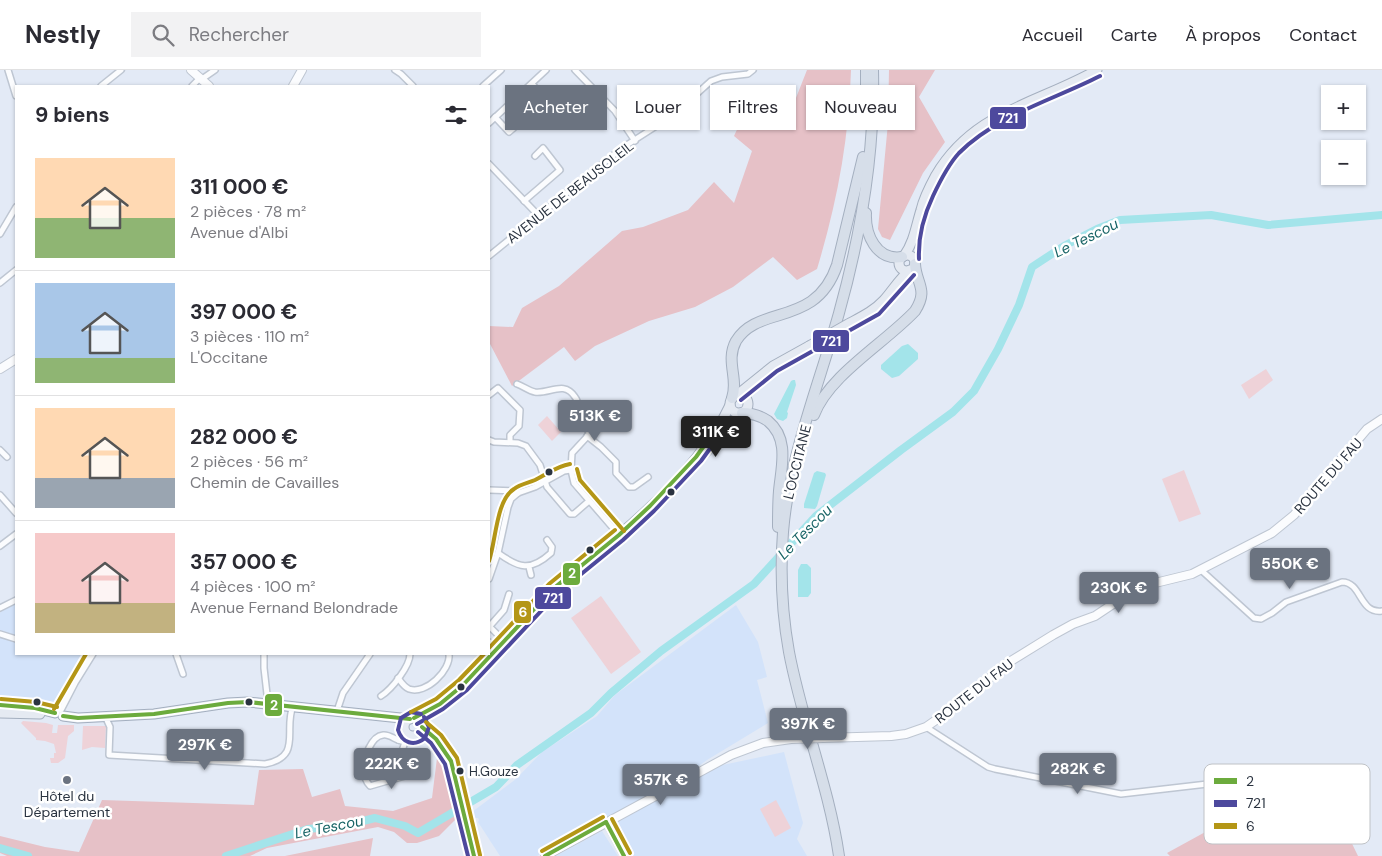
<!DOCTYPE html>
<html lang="fr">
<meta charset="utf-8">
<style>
body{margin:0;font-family:"DM Sans",sans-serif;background:#f2f2f3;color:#2b2b33;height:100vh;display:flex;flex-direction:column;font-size:19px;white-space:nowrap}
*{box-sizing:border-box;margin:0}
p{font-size:16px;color:#7c7c81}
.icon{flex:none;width:28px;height:28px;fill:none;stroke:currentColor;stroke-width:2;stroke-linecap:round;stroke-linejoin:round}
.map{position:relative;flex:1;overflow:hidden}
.side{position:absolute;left:15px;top:15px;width:475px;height:570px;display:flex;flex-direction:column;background:#fff;border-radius:0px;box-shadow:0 1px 4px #0004}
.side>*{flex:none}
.hud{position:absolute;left:505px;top:15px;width:475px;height:45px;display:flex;gap:10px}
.controls{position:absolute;left:1321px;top:15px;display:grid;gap:10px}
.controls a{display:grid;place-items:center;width:45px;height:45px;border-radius:0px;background:#fff;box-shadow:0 1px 4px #0004;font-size:25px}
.price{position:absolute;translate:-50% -42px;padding:0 11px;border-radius:5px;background:#6b7380;color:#fff;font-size:16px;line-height:32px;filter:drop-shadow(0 1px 2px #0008)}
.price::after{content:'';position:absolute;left:50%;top:30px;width:15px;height:11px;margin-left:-8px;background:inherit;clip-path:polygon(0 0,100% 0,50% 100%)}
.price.active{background:#222;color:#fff}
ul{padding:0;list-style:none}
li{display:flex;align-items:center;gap:15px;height:125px;padding:0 20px}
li+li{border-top:1px solid #e1e1e2}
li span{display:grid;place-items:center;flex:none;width:140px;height:100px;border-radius:0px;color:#555}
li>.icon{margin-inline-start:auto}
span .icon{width:60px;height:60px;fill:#fffc;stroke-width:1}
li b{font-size:21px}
h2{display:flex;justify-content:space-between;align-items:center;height:60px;padding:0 20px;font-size:21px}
.tag{padding:0 18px;border-radius:0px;background:#fff;box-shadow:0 1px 4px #0004;font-size:18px;line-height:45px}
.tag.active{background:#6b7380;color:#fff}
header{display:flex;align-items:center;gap:30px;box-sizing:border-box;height:70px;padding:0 25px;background:#fff;border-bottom:1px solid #e1e1e2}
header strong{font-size:24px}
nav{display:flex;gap:28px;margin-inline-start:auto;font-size:18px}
.search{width:350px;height:45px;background:#f2f2f3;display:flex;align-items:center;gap:12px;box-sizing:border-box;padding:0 18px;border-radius:0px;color:#7c7c81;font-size:19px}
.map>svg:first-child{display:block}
</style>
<header>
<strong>Nestly</strong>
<div class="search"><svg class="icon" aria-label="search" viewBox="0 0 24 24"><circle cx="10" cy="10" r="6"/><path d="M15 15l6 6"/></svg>Rechercher</div>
<nav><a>Accueil</a><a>Carte</a><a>À propos</a><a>Contact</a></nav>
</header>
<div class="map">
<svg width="1382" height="786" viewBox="0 0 1382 786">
<rect width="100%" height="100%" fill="#e3eaf6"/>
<g fill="#d3e3fa">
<path d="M16,532V584H88L59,634L53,637L0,629V543L2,539Z"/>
<path d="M736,535L758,572L767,607L757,610L768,653L707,690L681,709L537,786H500L478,752L479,750L478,748H474L472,742L516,709L542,682L597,646L615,625Z"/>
<path d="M784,682L803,753L797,769L807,786H629L618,768L612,754L718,696Z"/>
<path d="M602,761L618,786H556Z"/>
</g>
<g fill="#eed2d8">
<path d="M1266,299L1273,310L1249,329L1241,315Z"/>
<path d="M547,346L561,362L552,371L538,355Z"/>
<path d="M1184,400L1201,444L1179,452L1162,409Z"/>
<path d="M601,526L641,582L611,604L571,548Z"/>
<path d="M23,651L46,653L53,655L52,663H57L58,655H74V661L68,666L65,688L58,693H51L50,688H54V683H56L54,674L45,671L36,670V668L21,653Z"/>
<path d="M83,656H106L105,678L92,677L82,680Z"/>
<path d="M776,730L791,758L775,767L760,739Z"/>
</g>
<g fill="#e6c1c7">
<path d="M807,0H851C849,69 837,133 817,199L797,210L773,187L733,217L695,237L649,251L595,276L575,291L564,277L512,316L489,272V256L513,257L522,238L559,216L622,161L643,157L688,140L714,112L734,133L752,81L734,66L756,19L794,33Z"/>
<path d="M889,0H935L919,27L945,72L923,103L890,170L882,167L878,159L888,53Z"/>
<path d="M438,680L449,699L460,745L439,766L417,773H407L394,762L378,757L267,778L250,786H7L0,783V766L45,777L79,782L102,730L254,735L259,700L303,699L312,727L340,719L345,736L393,741L432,728Z"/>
<path d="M1258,713L1282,737L1312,750L1341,751L1358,786H1170L1167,783L1260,732L1249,719Z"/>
<path d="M373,768L370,786H285Z"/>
</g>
<g fill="#a3e4ea">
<path d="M908,274L918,283V289L899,306L892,308L881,299V295L902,276Z"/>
<path d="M793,310H795L796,315L787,342L788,343L787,348L783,351L777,349L774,344L791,311Z"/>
<path d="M817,401L825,403L826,405L817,436L815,439L804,438V434L814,403Z"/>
<path d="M801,494H807L811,498V523L808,527H798V500Z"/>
</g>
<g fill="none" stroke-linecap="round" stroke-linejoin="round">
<g stroke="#a3e4ea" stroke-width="8">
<path d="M0,778L28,786"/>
<path d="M226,786L308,759L347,755L375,748L405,756L418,763L496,717L517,695L591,643L611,623L661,581L754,514L816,446L901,380L953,342L974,321L998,279L1019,235L1032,197L1064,176L1097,159L1120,150L1211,145L1268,155L1382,145"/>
</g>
<g stroke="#bec6d2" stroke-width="8">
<g id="street">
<path d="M8,0L16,26"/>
<path d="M395,0L401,4L413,16"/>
<path d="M575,0L615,41L635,71"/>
<path d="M202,9L215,0"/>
<path d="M101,16L121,0"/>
<path d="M192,16L200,8"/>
<path d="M483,16L501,0"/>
<path d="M495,47L509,62L546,30L532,14"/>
<path d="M489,53L546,0"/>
<path d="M489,94L539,146"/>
<path d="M524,131L560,100L543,78L535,86"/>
<path d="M0,164L16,137"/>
<path d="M489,186L622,78L672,46L711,11L722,7L748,4L753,0"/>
<path d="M0,213L16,200"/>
<path d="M517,314C523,316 529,321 535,322C550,324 564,310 575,327C580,333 578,339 579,346C580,353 586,358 590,363"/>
<path d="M489,325L498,318L520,340L519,356L510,365V372"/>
<path d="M610,342L572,383L571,400L574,413L619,465"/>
<path d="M587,366L601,377L616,392V403L629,417H634L648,407"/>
<path d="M489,370L494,372L518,373L526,376L540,395L547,417L570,444H574L589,431"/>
<path d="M0,380L7,387"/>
<path d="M696,387L699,389L702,388L732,359L736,356H742"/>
<path d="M489,420L515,421L518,423"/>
<path d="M0,425L16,443"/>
<path d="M0,476L16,464"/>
<path d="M498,483C519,498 530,502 551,483L552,477L547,470"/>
<path d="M529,497L531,505"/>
<path d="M1201,500L1254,548L1261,549L1272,543L1286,532L1342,512C1362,512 1359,544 1382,541"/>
<path d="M489,509L498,483L508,437L511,429L518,423L535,417L564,401L571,400"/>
<path d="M0,538L16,530"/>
<path d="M489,556L504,571"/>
<path d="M489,557L504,540L509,524"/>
<path d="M0,564L16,569"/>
<path d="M489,572L497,580"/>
<path d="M176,584L183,604"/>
<path d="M264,584V598L268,633"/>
<path d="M398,608C401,612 404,617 409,619C426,625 451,600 449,584"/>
<path d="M381,626C392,619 410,596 410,584"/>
<path d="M337,641L343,623L370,584"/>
<path d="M60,642L75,613L93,584"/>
<path d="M105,646L110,657L109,685L265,694C303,687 283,660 293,636"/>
<path d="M926,657L988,697L995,699L1121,724L1216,713L1248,714"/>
<path d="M405,662L402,668L398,670L405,672L415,667"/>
<path d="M398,670C393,668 388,664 383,665C371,666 364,688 363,698C363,704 366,712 370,716L405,706L408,701L402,681L405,672"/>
<path d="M606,752L624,786"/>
</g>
</g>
<g stroke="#bec6d2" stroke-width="10">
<g id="secondary">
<path d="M191,0L209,16"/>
<path d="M293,16L302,0"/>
<path d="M0,299L16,289"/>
<path d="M422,657L436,669L451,691L474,786"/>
<path d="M418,665L426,667L434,672"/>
<path d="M823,668L891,666L906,664L926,657L959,634L1006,594L1053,565L1073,554L1095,546L1122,528L1151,514L1192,504L1272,463L1294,445L1367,359L1382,349"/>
<path d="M545,786L731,685L763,673L791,669"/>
</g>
</g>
<g stroke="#a4afbf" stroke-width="11">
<g id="primary">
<circle cx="907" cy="193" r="8"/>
<path d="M904,186C914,172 916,156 921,140C924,127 930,116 936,105C974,41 1037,34 1097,0"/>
<path d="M848,254C861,247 874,241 884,230C893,220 899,209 910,200"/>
<circle cx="739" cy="334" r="9"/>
<path d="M737,325L773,296L809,276"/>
<path d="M0,635L35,638L55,643"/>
<path d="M0,643L40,644"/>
<path d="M63,646L78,648L154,644L228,633L248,632L410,649"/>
<circle cx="413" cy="657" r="9"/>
<path d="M422,654C432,636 454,625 468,610C497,579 524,545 556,516C576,499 597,483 618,466C658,432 708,383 730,335"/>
</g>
</g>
<g stroke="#a4afbf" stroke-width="12">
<g id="highway">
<path d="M866,0V39"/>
<path d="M866,143C865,164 876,191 902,187"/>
<path d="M732,328C739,309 725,291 736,271C758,234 816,258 837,195L863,87"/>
<path d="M742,343C752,343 759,345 768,351C790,369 781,398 779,421C778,433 778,445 778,457"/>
<path d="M814,345C829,305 885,273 915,241C929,219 916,214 915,194"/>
<path d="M839,786C829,717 802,651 789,582C782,543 780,502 783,462C789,387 819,315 839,243C861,164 875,82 873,0"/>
</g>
</g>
<use href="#street" stroke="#fbfcfe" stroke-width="5"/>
<use href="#secondary" stroke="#fbfcfe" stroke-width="8"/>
<use href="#primary" stroke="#e5eaf2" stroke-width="9"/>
<use href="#highway" stroke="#d6dee9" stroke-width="10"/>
<g stroke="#bec6d2" stroke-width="10" stroke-linecap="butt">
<path id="secondary-bridge" d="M791,669L823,668"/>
</g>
<g stroke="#a4afbf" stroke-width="11" stroke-linecap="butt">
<path id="primary-bridge" d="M809,276L848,254"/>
</g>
<use href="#secondary-bridge" stroke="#fbfcfe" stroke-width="8"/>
<use href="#primary-bridge" stroke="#e5eaf2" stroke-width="9"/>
<g stroke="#fff" stroke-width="8">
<g id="bus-1">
<path d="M0,635L35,638L55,643"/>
<path d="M63,646L78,648L154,644L228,633L248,632L410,649"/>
<path d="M414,648L440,634L463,615L554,518L619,465L650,436L696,387L722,351"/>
<path d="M422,657L436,669L451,691L474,786"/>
<path d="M606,752L624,786"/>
<path d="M545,786L606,752"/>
</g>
</g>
<g stroke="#fff" stroke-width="8">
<g id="bus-2">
<path d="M919,189C918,167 924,145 933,126C940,111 948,95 959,83C997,45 1053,30 1100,6"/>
<path d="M741,330L777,301L879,244L914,205"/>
<path d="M421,644L411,642L401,648L398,660C402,673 414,677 425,668L429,657L424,647"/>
<path d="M417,654L443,639L467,620L558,523L623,470L654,441L701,391L727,355L730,353L741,350"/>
<path d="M418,662L431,673L445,694L468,786"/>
</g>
</g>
<g stroke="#fff" stroke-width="8">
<g id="bus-3">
<path d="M577,399L580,410L624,461"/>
<path d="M489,491C496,471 496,430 514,419C520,414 528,413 535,410C547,404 557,396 570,394"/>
<path d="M489,578L549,514L615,460"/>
<path d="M1,629L36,632L57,637"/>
<path d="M54,639L86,584"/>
<path d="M411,642L436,629L459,610L484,584"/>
<path d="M426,652L441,665L457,688L480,785"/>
<path d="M612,749L630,783"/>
<path d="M542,781L603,747"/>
</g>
</g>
<use href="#bus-1" stroke="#6cab3d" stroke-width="4"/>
<use href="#bus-2" stroke="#4d499d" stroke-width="4"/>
<use href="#bus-3" stroke="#b49616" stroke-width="4"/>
</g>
<g fill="#2a3340" stroke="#fff" stroke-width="2">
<circle cx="549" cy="402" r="4.5"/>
<circle cx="671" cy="422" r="4.5"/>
<circle cx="590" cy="480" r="4.5"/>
<circle cx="461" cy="617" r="4.5"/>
<circle cx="37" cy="632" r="4.5"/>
<circle cx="249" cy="632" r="4.5"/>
<circle cx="460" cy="701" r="4.5"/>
</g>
<circle fill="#6b7380" stroke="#fff" stroke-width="2" cx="67" cy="710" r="5"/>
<g text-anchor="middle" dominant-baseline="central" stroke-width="5" stroke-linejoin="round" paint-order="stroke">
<g font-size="13" fill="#2a3340" stroke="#fff" text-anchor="start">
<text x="469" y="701">H.Gouze</text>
</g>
<g font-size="14" fill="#2a3340" stroke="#fff">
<text transform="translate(570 122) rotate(-38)">AVENUE DE BEAUSOLEIL</text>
<text transform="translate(797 392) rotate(-76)">L'OCCITANE</text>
<text transform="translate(1328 406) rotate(-49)">ROUTE DU FAU</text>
<text transform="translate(974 621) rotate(-38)">ROUTE DU FAU</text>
</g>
<g font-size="14" fill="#2a3340" stroke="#fff">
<text x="67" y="726">Hôtel du<tspan x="67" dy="16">Département</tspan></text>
</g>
<g font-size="15" font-style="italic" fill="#186466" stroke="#fff">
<text transform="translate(1086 168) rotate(-26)">Le Tescou</text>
<text transform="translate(805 462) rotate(-45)">Le Tescou</text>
<text transform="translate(329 757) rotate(-11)">Le Tescou</text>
</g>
</g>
<rect x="1204" y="694" width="166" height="80" rx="8" fill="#fff" stroke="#bfc2c6" stroke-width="1"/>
<rect x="1214" y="708" width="23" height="6" fill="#6cab3d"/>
<rect x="1214" y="730" width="23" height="7" fill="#4d499d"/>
<rect x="1214" y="753" width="23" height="6" fill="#b49616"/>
<g font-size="14" fill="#2a3340">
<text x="1246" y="716">2</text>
<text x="1246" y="738">721</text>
<text x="1246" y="761">6</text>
</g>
<g stroke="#fff" stroke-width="2">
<rect x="989" y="36" width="38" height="24" rx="5" fill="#4d499d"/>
<rect x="812" y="259" width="38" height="24" rx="5" fill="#4d499d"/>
<rect x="562" y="492" width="19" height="24" rx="5" fill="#6cab3d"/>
<rect x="534" y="516" width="38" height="24" rx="5" fill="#4d499d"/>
<rect x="513" y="530" width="19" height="24" rx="5" fill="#b49616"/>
<rect x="264" y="623" width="19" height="24" rx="5" fill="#6cab3d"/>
</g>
<g font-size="14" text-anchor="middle" font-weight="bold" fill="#fff">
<text x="1008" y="53">721</text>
<text x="831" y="276">721</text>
<text x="572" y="508">2</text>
<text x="553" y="533">721</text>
<text x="523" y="547">6</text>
<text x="274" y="640">2</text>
</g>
</svg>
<div class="controls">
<a>+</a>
<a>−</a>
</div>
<b class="price" style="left:595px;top:372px">513K €</b>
<b class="price active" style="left:716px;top:388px">311K €</b>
<b class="price" style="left:1290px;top:520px">550K €</b>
<b class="price" style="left:1119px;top:544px">230K €</b>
<b class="price" style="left:808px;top:680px">397K €</b>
<b class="price" style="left:205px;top:701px">297K €</b>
<b class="price" style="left:392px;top:720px">222K €</b>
<b class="price" style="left:1078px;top:725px">282K €</b>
<b class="price" style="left:661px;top:736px">357K €</b>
<div class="hud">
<a class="tag active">Acheter</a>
<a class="tag">Louer</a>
<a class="tag">Filtres</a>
<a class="tag">Nouveau</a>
</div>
<section class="side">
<h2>9 biens<svg class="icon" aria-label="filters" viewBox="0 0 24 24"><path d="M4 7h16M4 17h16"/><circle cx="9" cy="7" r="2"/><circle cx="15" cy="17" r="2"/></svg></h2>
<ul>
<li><span style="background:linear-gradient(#ffd9b3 60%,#8fb573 0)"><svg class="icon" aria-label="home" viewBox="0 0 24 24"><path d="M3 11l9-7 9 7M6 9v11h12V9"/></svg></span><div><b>311 000 €</b><p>2 pièces · 78 m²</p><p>Avenue d'Albi</p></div></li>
<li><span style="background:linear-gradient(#a9c7e8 75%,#8fb573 0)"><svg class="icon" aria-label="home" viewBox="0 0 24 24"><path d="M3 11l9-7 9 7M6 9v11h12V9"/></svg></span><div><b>397 000 €</b><p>3 pièces · 110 m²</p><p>L'Occitane</p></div></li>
<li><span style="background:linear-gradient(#ffd9b3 70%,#9aa5b1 0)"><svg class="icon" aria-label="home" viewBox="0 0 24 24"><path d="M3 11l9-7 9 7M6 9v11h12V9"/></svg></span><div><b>282 000 €</b><p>2 pièces · 56 m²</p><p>Chemin de Cavailles</p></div></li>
<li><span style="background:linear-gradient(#f6c9c9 70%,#c2b280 0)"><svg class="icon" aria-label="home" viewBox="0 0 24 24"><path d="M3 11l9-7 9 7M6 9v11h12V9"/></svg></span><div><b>357 000 €</b><p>4 pièces · 100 m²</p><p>Avenue Fernand Belondrade</p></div></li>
</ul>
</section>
</div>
